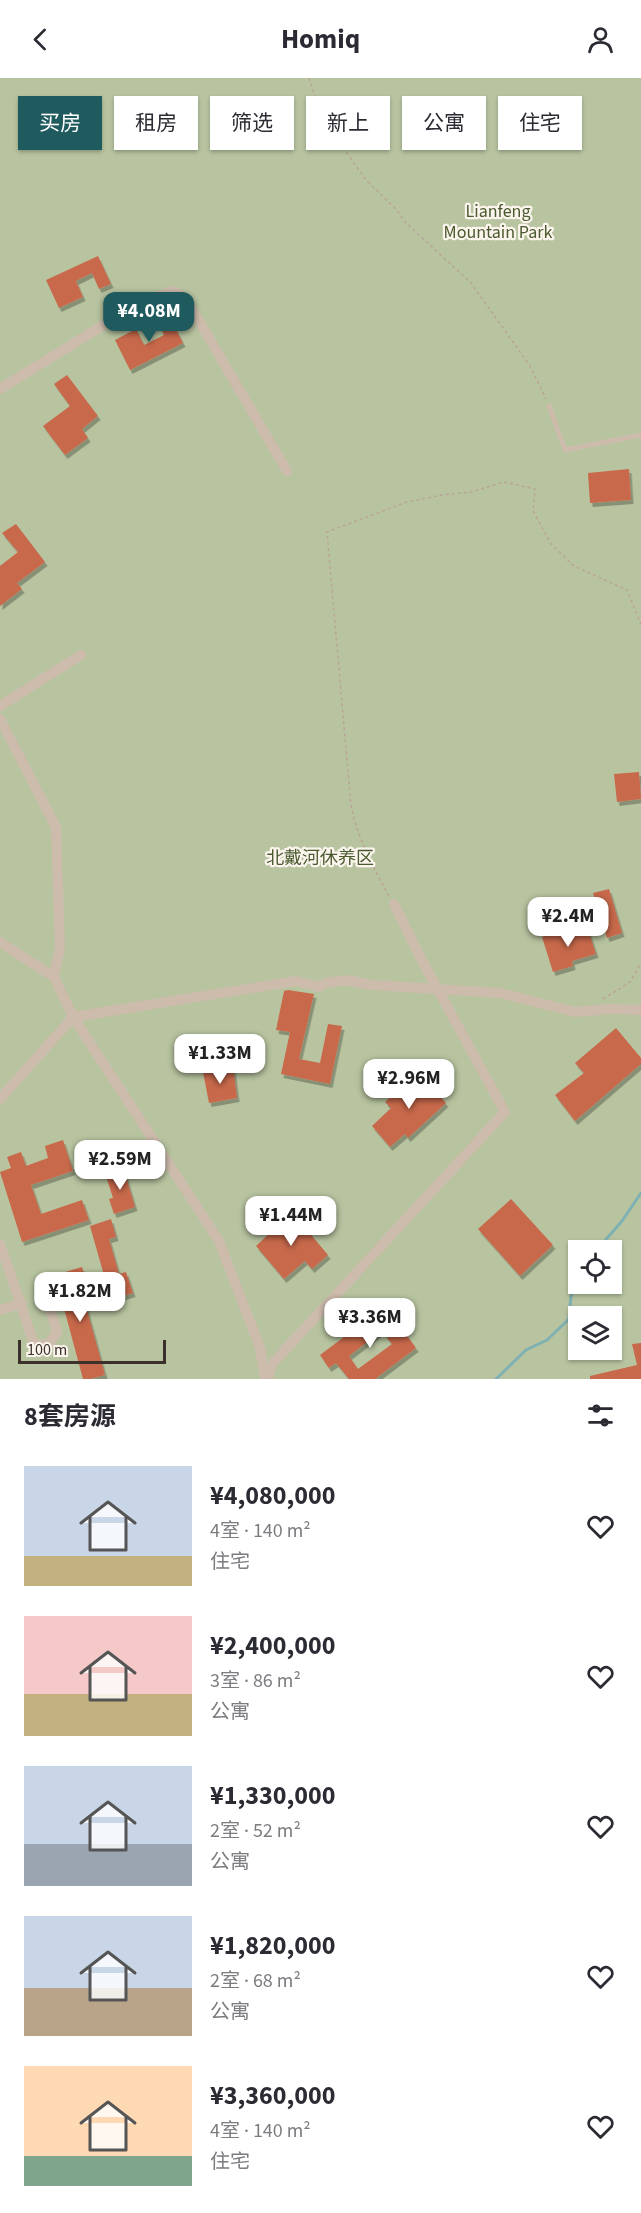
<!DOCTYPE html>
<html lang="zh">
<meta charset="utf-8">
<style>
body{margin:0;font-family:"Source Sans 3","Noto Sans SC",sans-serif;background:#f2f2f3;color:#2b2b33;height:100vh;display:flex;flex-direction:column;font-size:22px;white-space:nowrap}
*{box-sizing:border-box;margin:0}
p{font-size:20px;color:#7c7c81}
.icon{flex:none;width:33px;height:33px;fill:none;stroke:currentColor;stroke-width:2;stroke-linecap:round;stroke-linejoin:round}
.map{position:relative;height:1301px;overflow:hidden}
.panel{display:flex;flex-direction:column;background:#fff;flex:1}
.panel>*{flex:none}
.hud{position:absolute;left:18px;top:18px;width:606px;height:54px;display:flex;gap:12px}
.buttons{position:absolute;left:568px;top:1162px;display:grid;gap:12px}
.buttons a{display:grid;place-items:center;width:54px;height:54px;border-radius:0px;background:#fff;box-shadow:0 2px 4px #0004;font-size:30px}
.scale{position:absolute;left:18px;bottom:15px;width:148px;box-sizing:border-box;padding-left:6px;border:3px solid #3b302b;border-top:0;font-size:16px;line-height:21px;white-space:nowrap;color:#3b302b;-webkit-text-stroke:4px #fbf5ee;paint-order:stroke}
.price{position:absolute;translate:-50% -51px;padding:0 14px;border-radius:12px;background:#fff;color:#222;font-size:20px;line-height:39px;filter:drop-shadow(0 2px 3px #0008)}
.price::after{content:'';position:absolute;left:50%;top:36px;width:18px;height:14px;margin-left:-9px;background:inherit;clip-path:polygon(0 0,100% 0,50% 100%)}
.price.active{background:#1f5a5e;color:#fff}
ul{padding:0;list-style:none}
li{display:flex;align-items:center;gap:18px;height:150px;padding:0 24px}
li span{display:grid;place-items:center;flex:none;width:168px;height:120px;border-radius:0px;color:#555}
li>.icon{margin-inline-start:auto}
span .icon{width:72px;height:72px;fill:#fffc;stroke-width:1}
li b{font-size:26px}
h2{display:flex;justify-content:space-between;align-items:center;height:72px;padding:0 24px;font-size:26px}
.pill{padding:0 21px;border-radius:0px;background:#fff;box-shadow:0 2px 4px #0004;font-size:21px;line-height:54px}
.pill.active{background:#1f5a5e;color:#fff}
header{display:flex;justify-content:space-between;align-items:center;height:78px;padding:0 24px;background:#fff;font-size:27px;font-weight:700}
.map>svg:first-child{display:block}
</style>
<header><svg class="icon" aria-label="back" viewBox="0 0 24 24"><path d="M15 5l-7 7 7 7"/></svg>Homiq<svg class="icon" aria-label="person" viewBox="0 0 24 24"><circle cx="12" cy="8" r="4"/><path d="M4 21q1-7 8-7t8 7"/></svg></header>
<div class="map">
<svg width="641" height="1301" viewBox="0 0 641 1301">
<defs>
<filter id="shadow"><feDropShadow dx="2.5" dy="4" stdDeviation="0" flood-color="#0004"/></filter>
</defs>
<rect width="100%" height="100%" fill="#f4ebe1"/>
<path fill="#b8c4a0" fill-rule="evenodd" d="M0,0H641V1301H0ZM579,1173H612V1206H579ZM579,1239H612V1272H579Z"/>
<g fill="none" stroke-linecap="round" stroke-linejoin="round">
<g stroke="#7fb0b2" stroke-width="3">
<path d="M596,1173L622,1143L641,1115"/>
<path d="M496,1301L526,1272L547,1262L569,1241L571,1218L579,1203"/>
</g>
</g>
<g fill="#c8694b" fill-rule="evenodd" filter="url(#shadow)">
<path d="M98,178L111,206L99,211L92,195L76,203L83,219L59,230L46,202Z"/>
<path d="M166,232L183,265L130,292L115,262L136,251L144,267L164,257L155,238Z"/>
<path d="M67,297L98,338L82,351L88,360L65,377L43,348L70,328L54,306Z"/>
<path d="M629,391L631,422L590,425L588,395Z"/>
<path d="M16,446L45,484L17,505L22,511L0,528V488L18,474L2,455Z"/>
<path d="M639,694L641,721L617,724L614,696Z"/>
<path d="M609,811L622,855L607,860L593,815Z"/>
<path d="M587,848L596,876L572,883L573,888L553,894L542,859L563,853V856Z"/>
<path d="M288,912L314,916L299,981L320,985L328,946L342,948L330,1006L281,996L290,954L276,952L284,913Z"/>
<path d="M616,950L641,980V986L575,1043L555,1017L584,995L575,985Z"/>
<path d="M233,989L237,1020L209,1025L203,994Z"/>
<path d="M418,994L446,1025L408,1060L405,1056L390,1069L372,1048L391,1030L385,1024Z"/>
<path d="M63,1062L73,1093L31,1107L41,1136L82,1122L89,1142L22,1164L0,1094L11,1090L7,1079L21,1074L26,1088L48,1080L45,1068Z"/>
<path d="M123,1089L135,1129L114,1136L109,1121L113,1120L105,1095Z"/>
<path d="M511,1121L553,1167L520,1198L478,1151Z"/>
<path d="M292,1134L328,1177L312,1191L305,1183L284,1201L256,1168Z"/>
<path d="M111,1141L116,1159L109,1161L119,1196L126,1194L133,1215L111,1222L90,1148Z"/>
<path d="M82,1189L87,1205L80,1207L105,1297L90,1301H83L55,1197Z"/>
<path d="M388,1232L416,1270L375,1301H349L336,1285L329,1290L320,1277L364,1244L367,1248ZM382,1253L392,1266L358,1291L349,1278Z"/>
<path d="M641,1265V1301H590V1298L637,1287L632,1266Z"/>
</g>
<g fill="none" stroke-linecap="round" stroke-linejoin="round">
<g stroke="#b9a596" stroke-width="1.5" stroke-dasharray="3 3" stroke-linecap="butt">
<path d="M309,0L318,29L332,54L366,102L397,132L405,144L471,205L530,288L546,321"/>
<path d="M389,818C373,790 358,760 351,728L327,454L407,424L442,417L471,414L504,404L535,411L533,433L551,466L574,488L627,512L641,546"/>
<path d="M603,921L630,904L641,885"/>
</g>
<path stroke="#cdbbac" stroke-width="5" d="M549,328L565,372L641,357"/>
<g stroke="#cdbbac" stroke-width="10">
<path d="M0,311L141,224L173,213L185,219L287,393"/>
<path d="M0,628L81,577"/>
<path d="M0,641L56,749L60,869L54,899"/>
<path d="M0,864L54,899L73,939L219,1163L260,1270L265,1301"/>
<path d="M0,1021L73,939L296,903L319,909L326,905L346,902L372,907L500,915L575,934L608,931L641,932"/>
<path d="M0,1166L34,1266L48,1267L57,1254L47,1221"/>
<path d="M0,1232L22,1225"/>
<path d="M267,1301L273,1285L505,1034L421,881L394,826"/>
</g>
</g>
<g text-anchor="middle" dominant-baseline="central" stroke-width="4.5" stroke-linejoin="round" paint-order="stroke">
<g font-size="18" fill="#4a5a2e" stroke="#fbf5ee">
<text x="498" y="133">Lianfeng<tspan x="498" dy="21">Mountain Park</tspan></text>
<text x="320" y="780">北戴河休养区</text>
</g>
</g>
</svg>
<div class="buttons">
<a><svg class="icon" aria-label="locate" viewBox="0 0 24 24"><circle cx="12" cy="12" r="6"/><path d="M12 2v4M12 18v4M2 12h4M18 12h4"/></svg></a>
<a><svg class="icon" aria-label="layers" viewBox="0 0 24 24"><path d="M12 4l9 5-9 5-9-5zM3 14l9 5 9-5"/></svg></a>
</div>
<div class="scale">100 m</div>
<b class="price active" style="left:149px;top:265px">¥4.08M</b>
<b class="price" style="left:568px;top:870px">¥2.4M</b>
<b class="price" style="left:220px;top:1007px">¥1.33M</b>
<b class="price" style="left:409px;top:1032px">¥2.96M</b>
<b class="price" style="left:120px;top:1113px">¥2.59M</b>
<b class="price" style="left:291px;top:1169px">¥1.44M</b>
<b class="price" style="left:80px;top:1245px">¥1.82M</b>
<b class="price" style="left:370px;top:1271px">¥3.36M</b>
<div class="hud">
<a class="pill active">买房</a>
<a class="pill">租房</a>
<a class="pill">筛选</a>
<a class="pill">新上</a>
<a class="pill">公寓</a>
<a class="pill">住宅</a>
</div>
</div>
<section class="panel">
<h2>8套房源<svg class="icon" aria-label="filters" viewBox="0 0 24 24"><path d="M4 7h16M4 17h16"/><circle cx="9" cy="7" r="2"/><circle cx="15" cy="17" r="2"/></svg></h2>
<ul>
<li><span style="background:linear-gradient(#c9d6e8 75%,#c2b280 0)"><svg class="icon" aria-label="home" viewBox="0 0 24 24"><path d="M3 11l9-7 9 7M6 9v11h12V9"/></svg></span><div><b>¥4,080,000</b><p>4室 · 140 m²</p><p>住宅</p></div><svg class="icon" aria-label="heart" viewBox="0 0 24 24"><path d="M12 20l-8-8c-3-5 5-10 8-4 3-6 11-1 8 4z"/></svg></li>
<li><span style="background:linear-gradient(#f6c9c9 65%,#c2b280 0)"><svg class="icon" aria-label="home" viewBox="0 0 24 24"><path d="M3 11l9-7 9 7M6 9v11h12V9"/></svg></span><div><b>¥2,400,000</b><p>3室 · 86 m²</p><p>公寓</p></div><svg class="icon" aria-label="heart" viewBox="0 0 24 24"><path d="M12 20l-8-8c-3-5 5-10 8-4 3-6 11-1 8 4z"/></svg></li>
<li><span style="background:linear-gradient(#c9d6e8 65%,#9aa5b1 0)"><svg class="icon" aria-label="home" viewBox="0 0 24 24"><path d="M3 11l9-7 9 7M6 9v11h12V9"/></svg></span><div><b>¥1,330,000</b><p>2室 · 52 m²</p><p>公寓</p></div><svg class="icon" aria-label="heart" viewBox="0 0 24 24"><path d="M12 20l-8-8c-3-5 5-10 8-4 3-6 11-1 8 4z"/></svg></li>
<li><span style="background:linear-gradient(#c9d6e8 60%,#b9a48a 0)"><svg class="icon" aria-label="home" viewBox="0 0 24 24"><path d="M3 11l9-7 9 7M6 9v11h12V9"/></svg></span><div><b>¥1,820,000</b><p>2室 · 68 m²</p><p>公寓</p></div><svg class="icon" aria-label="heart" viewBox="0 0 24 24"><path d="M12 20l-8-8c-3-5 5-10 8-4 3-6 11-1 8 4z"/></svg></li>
<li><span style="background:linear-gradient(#ffd9b3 75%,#7fa58c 0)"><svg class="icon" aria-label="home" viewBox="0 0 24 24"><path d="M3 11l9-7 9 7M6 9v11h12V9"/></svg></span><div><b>¥3,360,000</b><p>4室 · 140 m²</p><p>住宅</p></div><svg class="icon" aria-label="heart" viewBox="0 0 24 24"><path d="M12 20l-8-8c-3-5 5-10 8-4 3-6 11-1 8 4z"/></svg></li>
</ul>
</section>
